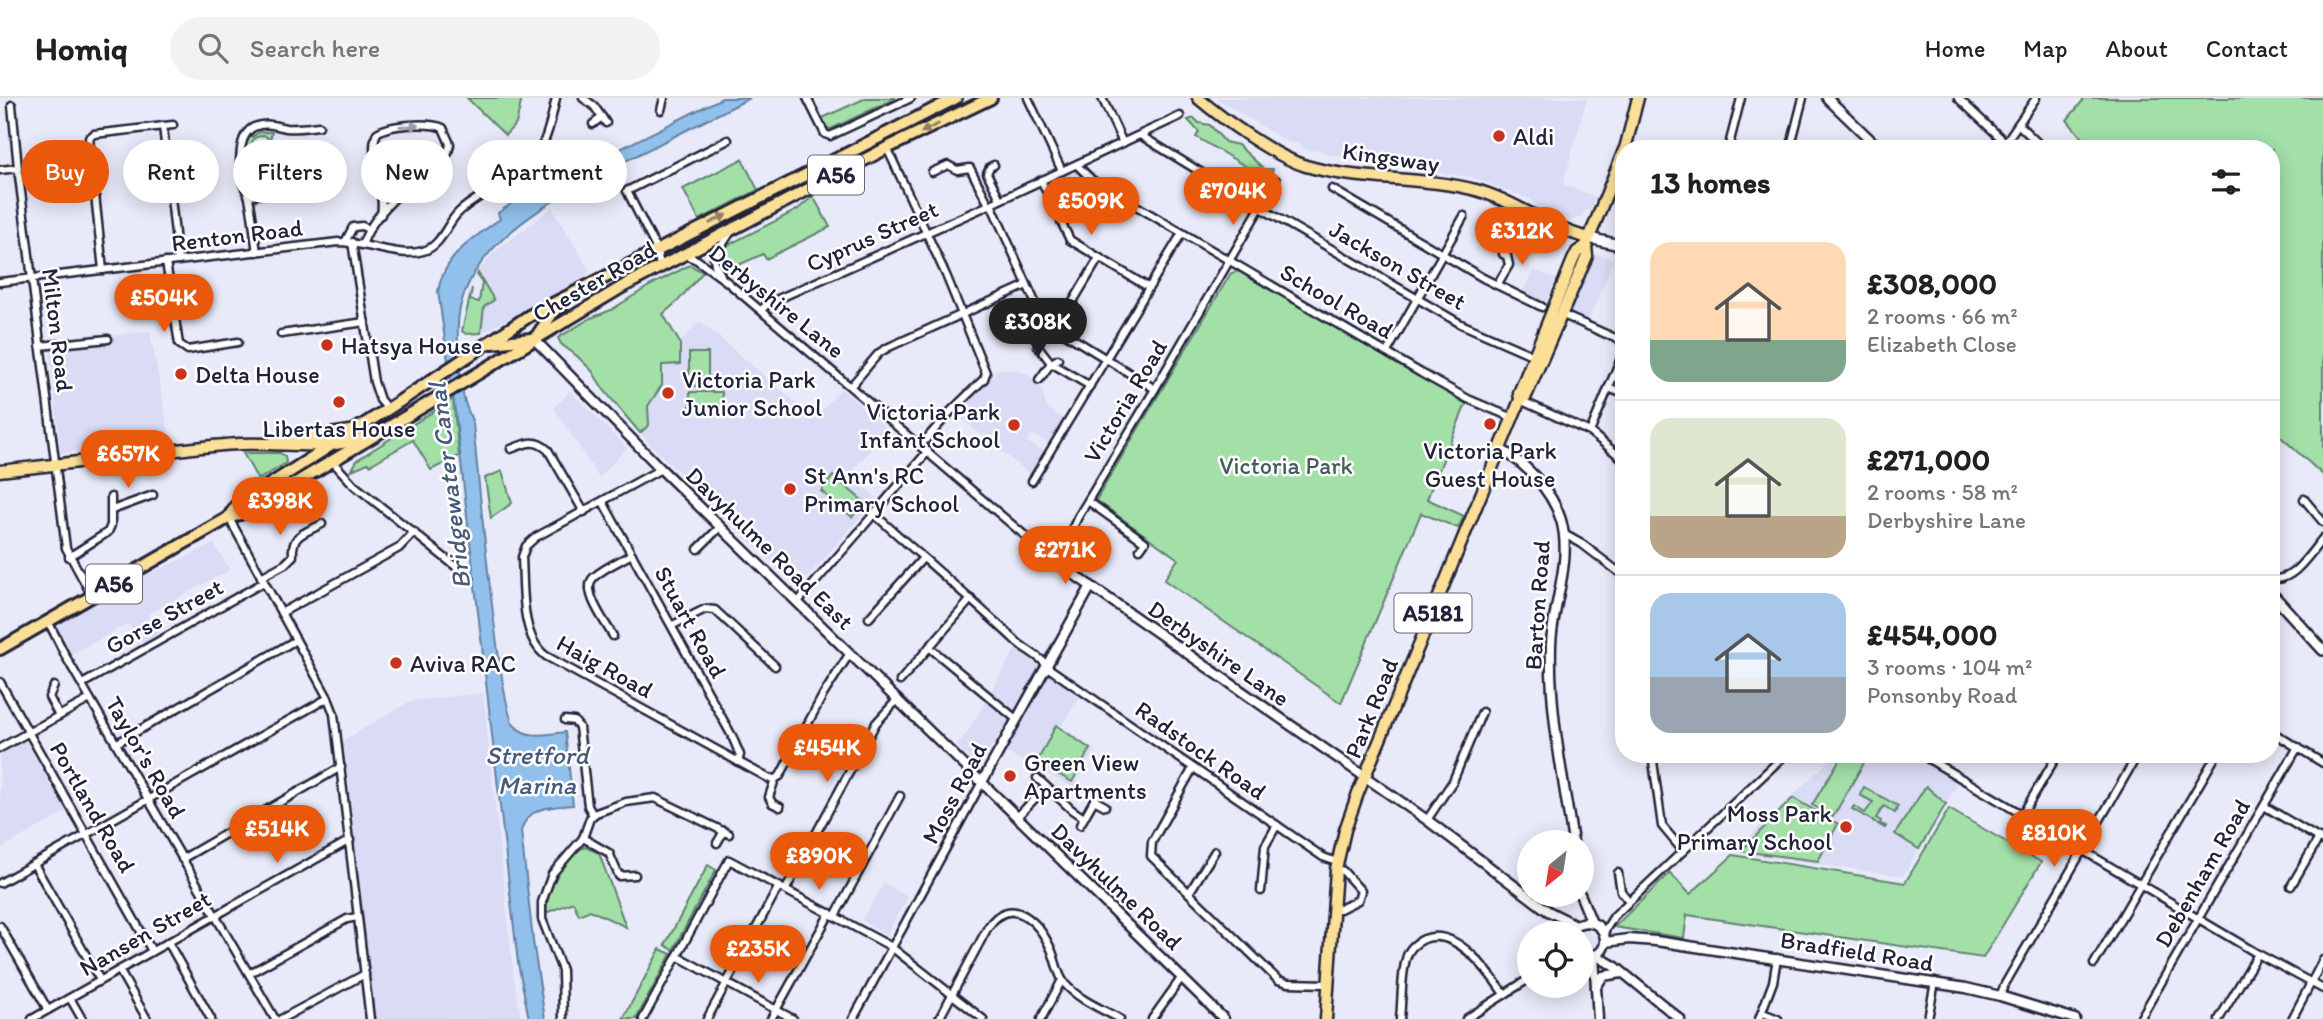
<!DOCTYPE html>
<meta charset="utf-8">
<style>
body{margin:0;font-family:Itim,sans-serif;background:#f2f2f2;color:#202124;height:100vh;display:flex;flex-direction:column;font-size:26px;white-space:nowrap}
*{box-sizing:border-box;margin:0}
p{font-size:23px;color:#757577}
.icon{flex:none;width:38px;height:38px;fill:none;stroke:currentColor;stroke-width:2;stroke-linecap:round;stroke-linejoin:round}
.map{position:relative;flex:1;overflow:hidden}
.details{position:absolute;left:1615px;top:42px;width:665px;height:623px;display:flex;flex-direction:column;background:#fff;border-radius:28px;box-shadow:0 4px 18px #0003}
.details>*{flex:none}
.guide{position:absolute;left:21px;top:42px;width:665px;height:63px;display:flex;gap:14px}
.needle{width:46px;rotate:210deg}
.tools{position:absolute;left:1517px;top:732px;display:grid;gap:14px}
.tools a{display:grid;place-items:center;width:77px;height:77px;border-radius:50%;background:#fff;box-shadow:0 4px 18px #0003;font-size:35px}
.price{position:absolute;translate:-50% -60px;padding:0 16px;border-radius:24px;background:#ea580c;color:#fff;font-size:23px;line-height:46px;filter:drop-shadow(0 2px 4px #0008)}
.price::after{content:'';position:absolute;left:50%;top:42px;width:21px;height:16px;margin-left:-10px;background:inherit;clip-path:polygon(0 0,100% 0,50% 100%)}
.price.active{background:#222;color:#fff}
ul{padding:0;list-style:none}
li{display:flex;align-items:center;gap:21px;height:175px;padding:0 35px}
li+li{border-top:2px solid #e0e0e0}
li span{display:grid;place-items:center;flex:none;width:196px;height:140px;border-radius:21px;color:#555}
li>.icon{margin-inline-start:auto}
span .icon{width:84px;height:84px;fill:#fffc;stroke-width:1}
li b{font-size:30px}
h2{display:flex;justify-content:space-between;align-items:center;height:84px;padding:0 35px;font-size:30px}
.pill{padding:0 24px;border-radius:32px;background:#fff;box-shadow:0 4px 18px #0003;font-size:24px;line-height:63px}
.pill.active{background:#ea580c;color:#fff}
header{display:flex;align-items:center;gap:42px;box-sizing:border-box;height:98px;padding:0 35px;background:#fff;border-bottom:2px solid #e0e0e0}
header strong{font-size:33px}
nav{display:flex;gap:38px;margin-inline-start:auto;font-size:24px}
.search{width:490px;height:63px;background:#f2f2f2;display:flex;align-items:center;gap:18px;box-sizing:border-box;padding:0 24px;border-radius:38px;color:#757577;font-size:26px}
.map>svg:first-child{display:block}
</style>
<header>
<strong>Homiq</strong>
<div class="search"><svg class="icon" aria-label="search" viewBox="0 0 24 24"><circle cx="10" cy="10" r="6"/><path d="M15 15l6 6"/></svg>Search here</div>
<nav><a>Home</a><a>Map</a><a>About</a><a>Contact</a></nav>
</header>
<div class="map">
<svg width="2323" height="921" viewBox="0 0 2323 921">
<rect width="100%" height="100%" fill="#e9eaf9"/>
<filter id="ink" filterUnits="userSpaceOnUse"><feTurbulence type="fractalNoise" baseFrequency=".0143" numOctaves="2"/><feDisplacementMap in="SourceGraphic" scale="14" xChannelSelector="R" yChannelSelector="G"/><feConvolveMatrix kernelMatrix="1 2 1 2 8 2 1 2 1" color-interpolation-filters="sRGB"/></filter>
<g filter="url(#ink)">
<g fill="#dadbf4">
<path d="M1216,0H1587L1563,86L1596,99L1590,112H1587L1581,120L1570,122L1537,108L1530,101L1470,79L1441,75L1411,65L1347,59L1327,56L1317,51L1314,53L1304,51L1299,46L1287,44Z"/>
<path d="M552,110L590,173L579,183L481,235L486,189L478,175L480,171L493,155Z"/>
<path d="M1596,156L1614,161L1589,222L1569,214Z"/>
<path d="M1534,172L1556,181L1546,204L1522,194Z"/>
<path d="M646,189L680,244L700,223L815,321L841,291L888,332L849,377L877,400L798,490L650,346L604,292L592,273L558,243L559,239L591,220L611,212Z"/>
<path d="M150,233L170,343L61,355L49,245Z"/>
<path d="M1004,271L1017,272L1029,277L1042,292L1046,309L1063,320L1049,345L1031,336L1027,344L1044,353L1029,376L955,315L995,276L994,272Z"/>
<path d="M570,293L627,350L599,380L554,310Z"/>
<path d="M214,446L230,472L148,516L163,541L147,550L128,526L66,559L48,523Z"/>
<path d="M1016,550L1079,600L1061,628L1095,652L1074,690L992,647L983,661L979,664L970,661L956,647L967,635Z"/>
<path d="M483,595L514,880L521,921H374L344,642L407,605L419,602Z"/>
<path d="M25,642L66,714L0,751V657Z"/>
<path d="M1836,656H1916L1960,682L1903,778L1733,754Z"/>
<path d="M884,785L908,799L886,837L862,822Z"/>
</g>
<g fill="#a2e0a8" stroke="#628172" stroke-width="2">
<path d="M467,0H522L516,26L505,37Z"/>
<path d="M866,0H896L831,31L824,29L820,21Z"/>
<path d="M2085,0H2323V377L2272,331V51H2091L2067,22Z"/>
<path d="M1194,20L1199,25L1210,27L1225,44L1238,47L1264,71H1273L1269,82L1196,39L1199,34L1188,22Z"/>
<path d="M260,34H272L270,42L264,37L254,40L252,45L287,73L293,86L275,83L270,75L244,53L246,42Z"/>
<path d="M742,61L758,92L699,122L683,91Z"/>
<path d="M813,98L830,129L766,161L763,156L723,174C717,162 718,156 728,147L797,112Z"/>
<path d="M690,167L703,174L678,203L663,216L680,245V266L662,267V287L648,308L649,327L640,335L604,292L592,273L577,258L561,246L558,240L591,220L611,212L649,188Z"/>
<path d="M1239,173L1466,306L1427,401L1464,418L1458,430L1421,415L1341,605L1164,482L1178,461L1096,402L1231,175Z"/>
<path d="M478,175L494,202L484,209L481,235L466,236L462,233L472,190L470,202L479,204L482,185L477,178Z"/>
<rect x="689" y="255" width="19" height="33"/>
<rect x="690" y="294" width="32" height="16"/>
<path d="M453,301L459,358L431,372L413,342L370,367L368,365L352,372L357,362Z"/>
<path d="M243,355H280L285,358L286,365L258,382Z"/>
<path d="M502,373L512,405L491,420L485,380Z"/>
<path d="M833,378L864,404L852,419L821,393Z"/>
<path d="M1056,627L1090,651L1072,684L1037,664Z"/>
<path d="M1843,656H1869L1833,719L1812,707Z"/>
<path d="M1926,688L1946,706L1919,751L1895,736Z"/>
<path d="M1864,689L1898,708L1895,715L1884,708L1876,720L1881,723L1880,726L1886,728L1885,730L1852,711L1854,708L1865,715L1873,704L1860,697Z"/>
<path d="M1793,700L1838,726L1818,763L1741,753Z"/>
<path d="M1949,711L2041,764L1983,860L1687,817L1684,840L1614,829L1670,775L1690,796L1733,757L1905,785Z"/>
<path d="M585,749L599,755L626,829L590,812L579,817L573,804L546,815C547,792 563,758 585,749Z"/>
<path d="M708,767L716,772L673,852L665,847Z"/>
<path d="M660,851L671,856L636,921H623Z"/>
</g>
<path fill="#90c0eb" stroke="#6481a5" stroke-width="2" d="M722,0H750L586,83C535,114 470,151 459,215C456,237 459,273 463,295C464,306 470,316 473,326C477,366 499,611 514,627C527,642 548,636 565,634L573,707C551,709 528,708 521,733L533,843L545,921H529L518,865L455,312L438,193C444,158 473,140 500,121L498,115L534,90L540,91Z"/>
<g fill="none" stroke-linecap="round" stroke-linejoin="round">
<g stroke="#22223b" stroke-width="11">
<g id="minor">
<path d="M583,0L594,8L606,25"/>
<path d="M807,0L825,36L830,38L911,0"/>
<path d="M1028,0L1062,73"/>
<path d="M1102,0L1123,45"/>
<path d="M1958,0L2005,44"/>
<path d="M12,7L18,70L66,450L92,498"/>
<path d="M661,12L664,0"/>
<path d="M593,26L602,19"/>
<path d="M2018,26L2044,51"/>
<path d="M163,28L178,163"/>
<path d="M1140,37L1233,94L1461,226L1534,258"/>
<path d="M887,50L946,177L986,275L984,281L951,313L921,347"/>
<path d="M1728,51L1741,0"/>
<path d="M1790,51L1803,0"/>
<path d="M2001,51L2036,0"/>
<path d="M994,67L990,69L987,75L1000,101"/>
<path d="M1077,67L1092,82L1421,275L1468,301L1513,320"/>
<path d="M0,72L18,70"/>
<path d="M932,74L948,67L957,72L970,70L989,107"/>
<path d="M1041,82L1070,142L1148,189"/>
<path d="M1332,91L1483,180L1542,209"/>
<path d="M249,98L291,92"/>
<path d="M991,106L1043,222L1155,291"/>
<path d="M345,144L353,129L362,128L368,131"/>
<path d="M352,144L374,284L380,302L388,311"/>
<path d="M363,145C374,111 420,78 448,55L450,46L443,30C430,24 389,26 377,35C367,55 386,92 381,117"/>
<path d="M257,154C254,136 253,117 249,100C248,94 244,90 243,85C239,69 237,37 254,29C266,24 275,28 286,30C297,31 309,29 319,28"/>
<path d="M683,156L697,162L726,183L1056,464L1078,419L1155,291L1276,82"/>
<path d="M166,164L179,246L188,252L238,244"/>
<path d="M660,168L657,152L627,93L728,42"/>
<path d="M103,172L89,40L94,36L173,27"/>
<path d="M721,177L715,167L714,159L730,135"/>
<path d="M0,184L338,144C365,144 399,160 423,153C442,148 446,126 459,114C483,91 524,82 540,52C549,36 552,17 556,0"/>
<path d="M1497,187L1509,167L1507,158L1503,156"/>
<path d="M761,212L769,205L989,107L1180,18"/>
<path d="M1561,216L1624,244"/>
<path d="M1056,232L1099,160"/>
<path d="M281,236L365,224"/>
<path d="M40,248L108,241"/>
<path d="M1038,248L1051,265L1090,288"/>
<path d="M1387,254L1464,118"/>
<path d="M1039,282L1051,265L1058,261"/>
<path d="M851,288L879,255L889,249L1027,187"/>
<path d="M1608,290L1624,296"/>
<path d="M1520,302L1590,334L1624,362"/>
<path d="M1590,334L1624,253"/>
<path d="M511,351C526,345 535,340 548,352L584,414"/>
<path d="M331,362L354,387L470,480"/>
<path d="M661,371L536,439L526,448L522,459C524,489 520,539 546,558L768,680L775,681"/>
<path d="M1032,383L1182,135"/>
<path d="M2304,401L2323,424"/>
<path d="M1088,403L1145,444L1140,451"/>
<path d="M603,404L732,638L740,657L738,664"/>
<path d="M112,412L153,397"/>
<path d="M874,416C922,459 970,500 1017,544C1028,554 1041,558 1050,571L1323,759L1337,764"/>
<path d="M229,420L328,600L334,616L370,921"/>
<path d="M862,430L928,353"/>
<path d="M1564,436L1582,446L1624,478"/>
<path d="M698,451L720,429"/>
<path d="M69,459L108,434L111,427V399"/>
<path d="M261,479L285,466L293,458C291,436 305,435 322,426"/>
<path d="M2272,480C2292,486 2311,454 2323,440"/>
<path d="M797,505L859,434"/>
<path d="M281,515L399,450L414,434"/>
<path d="M869,520L923,460"/>
<path d="M48,523L66,559L275,921"/>
<path d="M673,527L705,511L715,512L775,568"/>
<path d="M613,538C606,525 580,492 594,479C604,470 620,463 632,456"/>
<path d="M929,549L1016,621"/>
<path d="M900,583L971,501"/>
<path d="M0,584L152,853"/>
<path d="M82,586L264,484"/>
<path d="M54,588L49,599L59,618"/>
<path d="M565,622L574,623L579,629L588,708L593,717"/>
<path d="M2272,634L2323,665"/>
<path d="M117,645L296,542"/>
<path d="M0,650L90,601"/>
<path d="M1652,656L1662,728L1683,753"/>
<path d="M1920,656L2258,856L2323,891"/>
<path d="M1193,670L1152,744L1151,758L1278,882L1288,885L1328,886"/>
<path d="M1037,680L1072,712L1084,720"/>
<path d="M1094,702L1105,708"/>
<path d="M2264,708L2323,743"/>
<path d="M780,709L772,705L769,699L775,681L780,678L823,597L850,555"/>
<path d="M2022,717L2058,656"/>
<path d="M1018,718L1046,689"/>
<path d="M1427,722L1453,683L1482,614"/>
<path d="M1080,727L1097,697"/>
<path d="M583,740L609,755L619,778L635,777"/>
<path d="M717,745L724,733"/>
<path d="M182,761L341,669"/>
<path d="M34,766L100,882"/>
<path d="M1618,775L1621,793L1629,803"/>
<path d="M0,785L328,600"/>
<path d="M2291,788L2319,740"/>
<path d="M786,791L876,625L898,601"/>
<path d="M1261,793L1265,748L1277,727"/>
<path d="M1189,795L1215,753"/>
<path d="M1333,810L1340,811L1358,802L1361,793L1343,773L1336,771"/>
<path d="M835,818L900,698"/>
<path d="M0,828L48,912"/>
<path d="M1604,834L1614,818L1786,656"/>
<path d="M168,844L211,921"/>
<path d="M677,858L793,921"/>
<path d="M2094,866L2217,656"/>
<path d="M119,872L147,921"/>
<path d="M250,875L347,821L357,819"/>
<path d="M2000,898L2005,886L2138,656"/>
<path d="M70,900L82,921"/>
<path d="M1763,915L1778,921"/>
<path d="M32,921L350,742"/>
<path d="M281,921L365,876"/>
<path d="M563,921L562,872L542,821V804L552,776L583,740L590,720L596,715L626,704L655,700L729,736"/>
<path d="M643,921L729,762L890,848L983,921"/>
<path d="M707,921L779,788"/>
<path d="M771,921L830,815"/>
<path d="M853,921L982,684"/>
<path d="M939,921L988,829C1011,795 1039,824 1051,851C1056,862 1057,876 1065,886C1079,902 1102,911 1120,921"/>
<path d="M1041,921L1062,882"/>
<path d="M1152,921L1182,879"/>
<path d="M1400,921C1402,902 1401,879 1406,861C1408,852 1415,845 1424,841C1456,828 1489,874 1504,896"/>
<path d="M1466,921L1530,880"/>
<path d="M1759,921L1773,884L1777,860"/>
<path d="M1928,921L1935,884"/>
<path d="M2140,921L2298,649"/>
<path d="M2219,921L2258,856"/>
<path d="M2292,921L2323,862"/>
</g>
</g>
<g stroke="#22223b" stroke-width="13">
<g id="tertiary">
<path d="M1827,0L1880,51"/>
<path d="M534,241L661,371L1224,921"/>
<path d="M1500,351C1526,365 1552,393 1561,422C1573,464 1552,507 1551,548C1549,614 1563,679 1573,744"/>
<path d="M1056,464L1427,722L1548,813L1576,827"/>
<path d="M982,684L1091,488"/>
<path d="M1580,796L1592,825"/>
<path d="M1570,835L1574,828C1609,810 1618,865 1582,857"/>
<path d="M1605,844L1629,841L1656,843L1966,890L2000,898L2075,921"/>
<path d="M1595,857L1616,869L1680,921"/>
<path d="M1594,858L1598,921"/>
<path d="M1596,889L1603,878L1622,875"/>
</g>
</g>
<g stroke="#22223b" stroke-width="14">
<g id="secondary">
<path d="M1589,140L1624,148"/>
<path d="M2272,496L2323,552"/>
</g>
</g>
<g stroke="#22223b" stroke-width="15">
<g id="primary">
<path d="M1198,0C1224,22 1274,58 1306,68C1361,84 1421,78 1476,92C1516,103 1549,131 1589,140"/>
<path d="M1625,51L1638,0"/>
<path d="M1520,302L1526,298L1587,158L1586,148L1624,52"/>
<path d="M272,345L350,333"/>
<path d="M0,373C53,367 107,361 160,354C187,351 213,347 240,346C286,344 322,354 367,339"/>
<path d="M1326,921L1336,771L1345,732L1358,695L1520,302L1519,295L1573,162L1577,154L1586,148"/>
</g>
</g>
<g stroke="#22223b" stroke-width="16">
<g id="trunk">
<path d="M538,236L554,213L563,206"/>
<path d="M492,245L531,241"/>
<path d="M228,420L236,408L388,311L529,218L956,0"/>
<path d="M0,551L228,420L249,413L622,189L887,50L991,0"/>
</g>
</g>
<use href="#minor" stroke="#fff" stroke-width="6"/>
<use href="#tertiary" stroke="#fff" stroke-width="8"/>
<use href="#secondary" stroke="#fff" stroke-width="9"/>
<use href="#primary" stroke="#fbdf96" stroke-width="10"/>
<use href="#trunk" stroke="#fbdf96" stroke-width="10"/>
</g>
<defs><path id="oneway-solid" d="M-6-.8H1V-3.2L6.5 0L1 3.2V.8H-6Z" transform="scale(1.75)"/></defs>
<use fill="#9c9ca7" href="#oneway-solid" transform="translate(409 28) rotate(-2)"/>
<g fill="#8e8068">
<use href="#oneway-solid" transform="translate(930 30) rotate(154)"/>
<use href="#oneway-solid" transform="translate(718 121) rotate(-27)"/>
</g>
</g>
<g fill="#c8321e" stroke="#fff" stroke-width="2.5">
<circle cx="1499" cy="38" r="7"/>
<circle cx="327" cy="247" r="7"/>
<circle cx="181" cy="276" r="7"/>
<circle cx="668" cy="295" r="7"/>
<circle cx="339" cy="304" r="7"/>
<circle cx="1490" cy="326" r="7"/>
<circle cx="1014" cy="327" r="7"/>
<circle cx="790" cy="391" r="7"/>
<circle cx="396" cy="565" r="7"/>
<circle cx="1010" cy="678" r="7"/>
<circle cx="1846" cy="729" r="7"/>
</g>
<g text-anchor="middle" dominant-baseline="central" stroke-width="5" stroke-linejoin="round" paint-order="stroke">
<g fill="#fff" stroke="#646476" stroke-width="2">
<rect x="808" y="57.5" width="56" height="39" rx="5"/>
<rect x="86" y="466.5" width="56" height="39" rx="5"/>
<rect x="1394.5" y="495.5" width="77" height="39" rx="5"/>
</g>
<g font-size="23" font-weight="bold" fill="#22223b">
<text x="836" y="77">A56</text>
<text x="114" y="486">A56</text>
<text x="1433" y="515">A5181</text>
</g>
<g font-size="24" fill="#22223b" stroke="#fff" text-anchor="start">
<text x="1513" y="38">Aldi</text>
<text x="341" y="247">Hatsya House</text>
<text x="195" y="276">Delta House</text>
<text x="682" y="281">Victoria Park<tspan x="682" dy="28">Junior School</tspan></text>
<text x="1000" y="313" text-anchor="end">Victoria Park<tspan x="1000" dy="28">Infant School</tspan></text>
<text x="339" y="330" text-anchor="middle">Libertas House</text>
<text x="1490" y="352" text-anchor="middle">Victoria Park<tspan x="1490" dy="28">Guest House</tspan></text>
<text x="804" y="377">St Ann's RC<tspan x="804" dy="28">Primary School</tspan></text>
<text x="410" y="565">Aviva RAC</text>
<text x="1024" y="664">Green View<tspan x="1024" dy="28">Apartments</tspan></text>
<text x="1832" y="715" text-anchor="end">Moss Park<tspan x="1832" dy="28">Primary School</tspan></text>
</g>
<g font-size="24" fill="#22223b" stroke="#fff">
<text transform="translate(1391 59) rotate(8)">Kingsway</text>
<text transform="translate(237 137) rotate(-7)">Renton Road</text>
<text transform="translate(872 138) rotate(-24)">Cyprus Street</text>
<text transform="translate(1398 167) rotate(30)">Jackson Street</text>
<text transform="translate(594 183) rotate(-30)">Chester Road</text>
<text transform="translate(777 203) rotate(39)">Derbyshire Lane</text>
<text transform="translate(1337 203) rotate(30)">School Road</text>
<text transform="translate(58 232) rotate(83)">Milton Road</text>
<text transform="translate(1125 303) rotate(-59)">Victoria Road</text>
<text transform="translate(770 450) rotate(44)">Davyhulme Road East</text>
<text transform="translate(1537 507) rotate(-86)">Barton Road</text>
<text transform="translate(164 518) rotate(-29)">Gorse Street</text>
<text transform="translate(691 524) rotate(61)">Stuart Road</text>
<text transform="translate(1219 555) rotate(35)">Derbyshire Lane</text>
<text transform="translate(605 568) rotate(29)">Haig Road</text>
<text transform="translate(1371 610) rotate(-68)">Park Road</text>
<text transform="translate(1201 652) rotate(35)">Radstock Road</text>
<text transform="translate(146 659) rotate(60)">Taylor's Road</text>
<text transform="translate(954 695) rotate(-62)">Moss Road</text>
<text transform="translate(93 709) rotate(60)">Portland Road</text>
<text transform="translate(2202 775) rotate(-60)">Debenham Road</text>
<text transform="translate(1117 788) rotate(44)">Davyhulme Road</text>
<text transform="translate(145 835) rotate(-30)">Nansen Street</text>
<text transform="translate(1857 853) rotate(9)">Bradfield Road</text>
</g>
<g font-size="24" fill="#485b5c" stroke="#fff">
<text x="1286" y="367">Victoria Park</text>
</g>
<g font-size="26" font-style="italic" fill="#485979" stroke="#fff">
<text transform="translate(449 388) rotate(-97)">Bridgewater Canal</text>
<text x="537" y="657">Stretford<tspan x="537" dy="30">Marina</tspan></text>
</g>
</g>
</svg>
<div class="tools">
<a><svg class="needle" viewBox="-14 -14 28 28"><path d="M0-13l5 13h-10z" fill="#e53935"/><path d="M0 13l5-13h-10z" fill="#757577"/></svg></a>
<a><svg class="icon" aria-label="locate" viewBox="0 0 24 24"><circle cx="12" cy="12" r="6"/><path d="M12 2v4M12 18v4M2 12h4M18 12h4"/></svg></a>
</div>
<b class="price" style="left:1233px;top:129px">£704K</b>
<b class="price" style="left:1091px;top:139px">£509K</b>
<b class="price" style="left:1522px;top:169px">£312K</b>
<b class="price" style="left:164px;top:236px">£504K</b>
<b class="price active" style="left:1038px;top:260px">£308K</b>
<b class="price" style="left:128px;top:392px">£657K</b>
<b class="price" style="left:280px;top:439px">£398K</b>
<b class="price" style="left:1065px;top:488px">£271K</b>
<b class="price" style="left:827px;top:686px">£454K</b>
<b class="price" style="left:277px;top:767px">£514K</b>
<b class="price" style="left:2054px;top:771px">£810K</b>
<b class="price" style="left:819px;top:794px">£890K</b>
<b class="price" style="left:758px;top:887px">£235K</b>
<div class="guide">
<a class="pill active">Buy</a>
<a class="pill">Rent</a>
<a class="pill">Filters</a>
<a class="pill">New</a>
<a class="pill">Apartment</a>
</div>
<section class="details">
<h2>13 homes<svg class="icon" aria-label="filters" viewBox="0 0 24 24"><path d="M4 7h16M4 17h16"/><circle cx="9" cy="7" r="2"/><circle cx="15" cy="17" r="2"/></svg></h2>
<ul>
<li><span style="background:linear-gradient(#ffd9b3 70%,#7fa58c 0)"><svg class="icon" aria-label="home" viewBox="0 0 24 24"><path d="M3 11l9-7 9 7M6 9v11h12V9"/></svg></span><div><b>£308,000</b><p>2 rooms · 66 m²</p><p>Elizabeth Close</p></div></li>
<li><span style="background:linear-gradient(#dfe7d0 70%,#b9a48a 0)"><svg class="icon" aria-label="home" viewBox="0 0 24 24"><path d="M3 11l9-7 9 7M6 9v11h12V9"/></svg></span><div><b>£271,000</b><p>2 rooms · 58 m²</p><p>Derbyshire Lane</p></div></li>
<li><span style="background:linear-gradient(#a9c7e8 60%,#9aa5b1 0)"><svg class="icon" aria-label="home" viewBox="0 0 24 24"><path d="M3 11l9-7 9 7M6 9v11h12V9"/></svg></span><div><b>£454,000</b><p>3 rooms · 104 m²</p><p>Ponsonby Road</p></div></li>
</ul>
</section>
</div>
